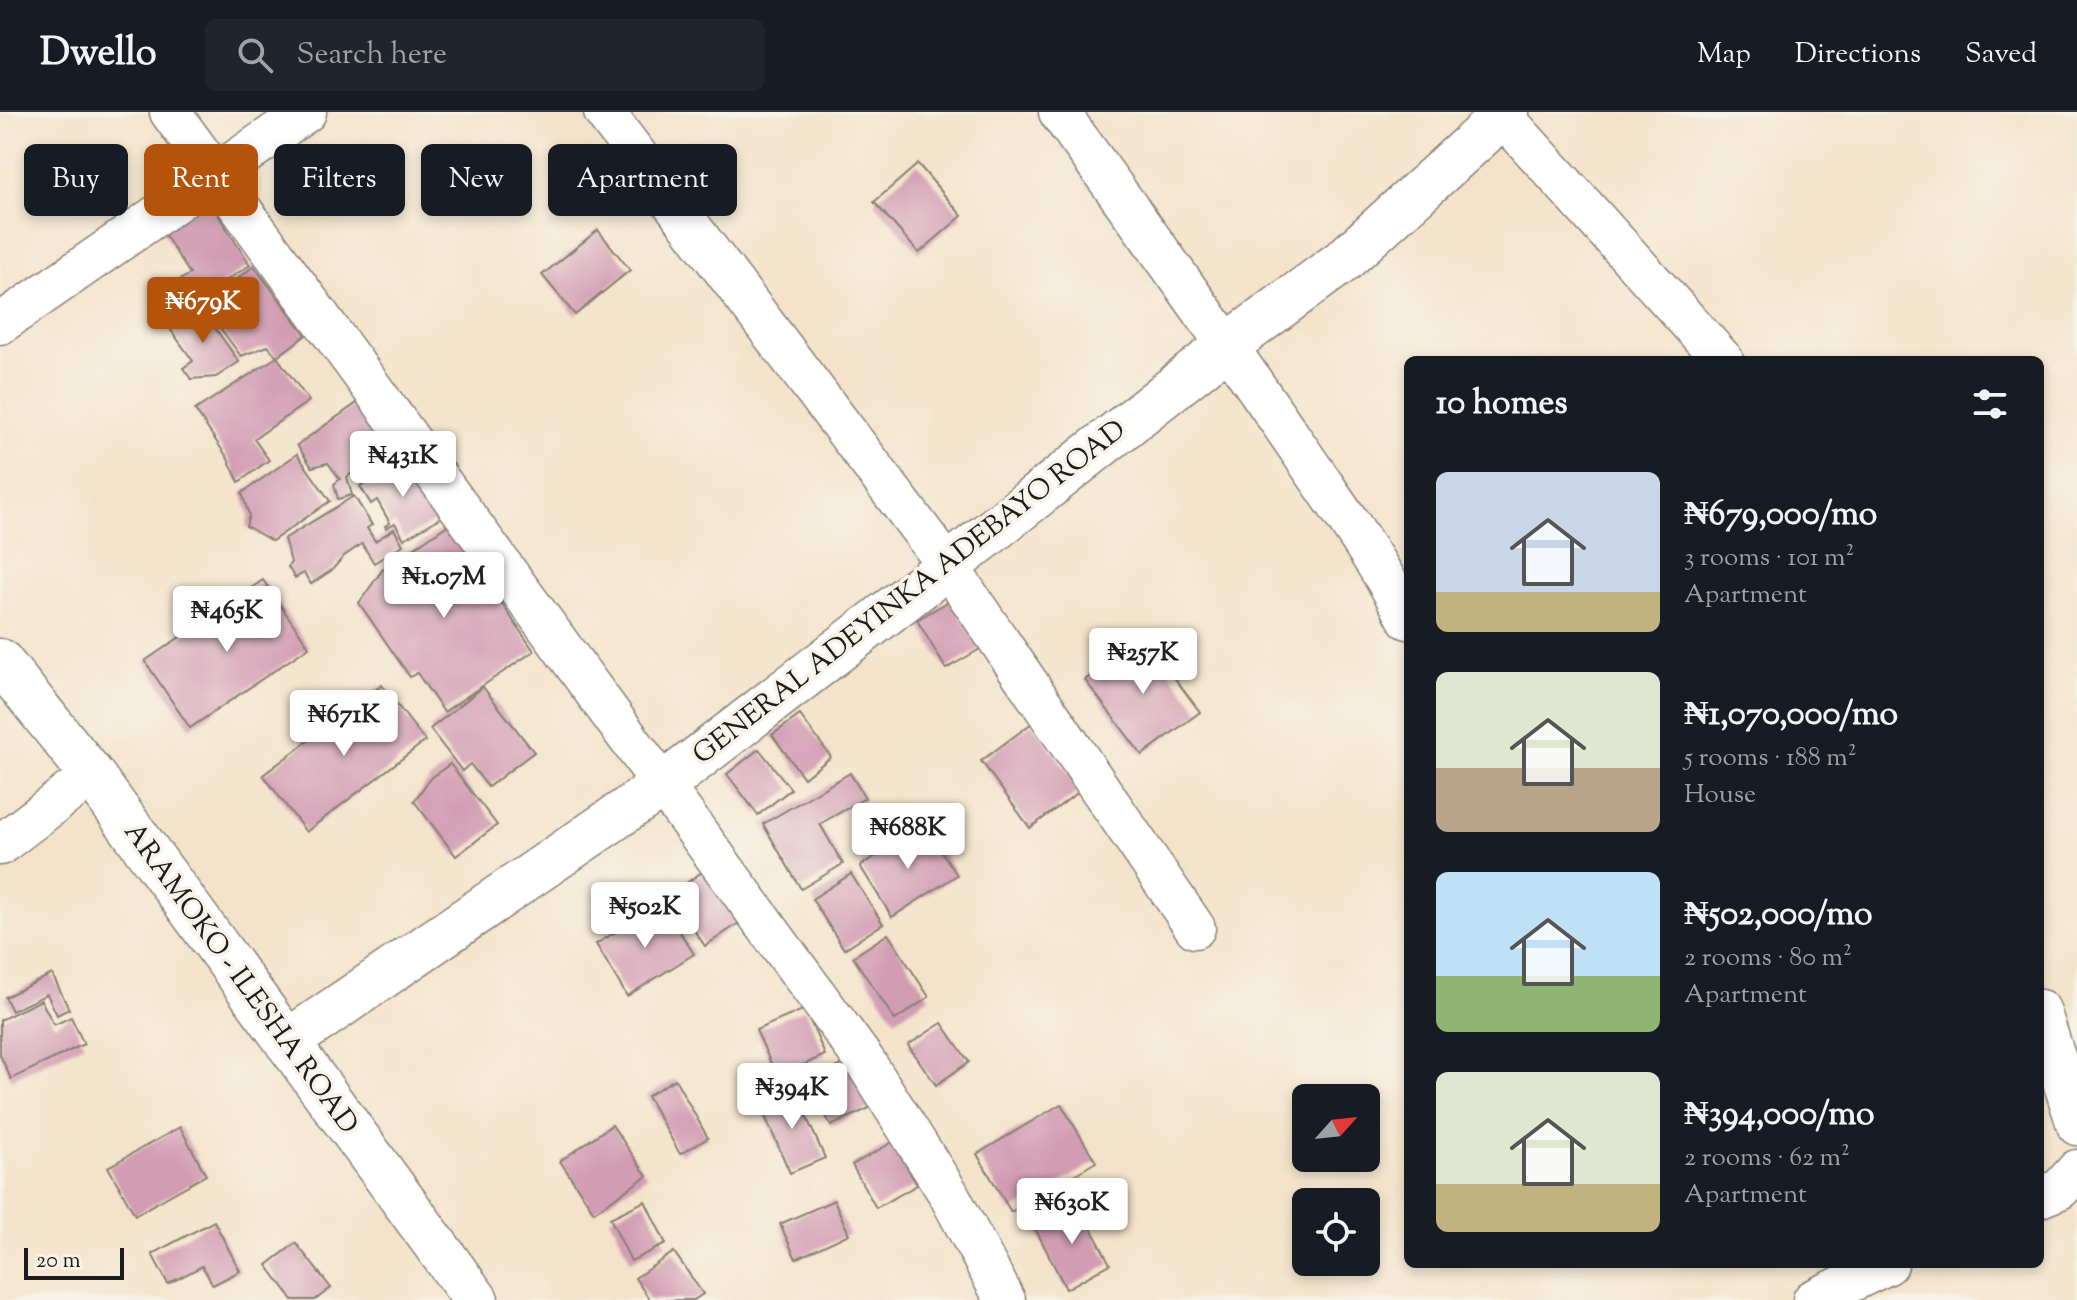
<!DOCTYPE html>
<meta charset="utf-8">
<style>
body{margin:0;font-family:"Sorts Mill Goudy",serif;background:#20242c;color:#f1f3f6;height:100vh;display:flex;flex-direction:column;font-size:30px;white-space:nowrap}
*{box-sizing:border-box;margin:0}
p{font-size:26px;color:#9ea1a6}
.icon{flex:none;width:44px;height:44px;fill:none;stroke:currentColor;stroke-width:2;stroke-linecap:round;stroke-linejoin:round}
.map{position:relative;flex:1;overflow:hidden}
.panel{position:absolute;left:1404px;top:244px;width:640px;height:912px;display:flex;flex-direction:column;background:#171b24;border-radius:12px;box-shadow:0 4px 12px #0003}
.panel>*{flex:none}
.hud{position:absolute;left:24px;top:32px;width:760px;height:72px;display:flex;gap:16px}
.needle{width:52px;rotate:63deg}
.buttons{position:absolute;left:1292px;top:972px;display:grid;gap:16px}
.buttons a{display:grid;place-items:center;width:88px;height:88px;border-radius:12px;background:#171b24;box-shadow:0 4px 12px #0003;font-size:40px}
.scale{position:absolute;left:24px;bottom:20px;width:100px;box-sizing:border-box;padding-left:8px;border:4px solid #1c1c1c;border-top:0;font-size:22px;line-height:28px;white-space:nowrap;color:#1c1c1c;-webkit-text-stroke:6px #f7f3e8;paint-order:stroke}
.price{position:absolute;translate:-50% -68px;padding:0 18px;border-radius:8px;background:#fff;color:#222;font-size:26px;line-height:52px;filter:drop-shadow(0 2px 4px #0008)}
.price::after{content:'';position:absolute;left:50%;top:48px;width:24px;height:18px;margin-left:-12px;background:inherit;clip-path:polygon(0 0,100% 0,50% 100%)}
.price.selected{background:#b45309;color:#fff}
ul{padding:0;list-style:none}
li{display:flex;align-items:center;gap:24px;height:200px;padding:0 32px}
li span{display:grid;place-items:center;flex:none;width:224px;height:160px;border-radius:12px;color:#555}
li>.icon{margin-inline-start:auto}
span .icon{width:96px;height:96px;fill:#fffc;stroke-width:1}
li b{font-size:34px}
h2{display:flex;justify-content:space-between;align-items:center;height:96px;padding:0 32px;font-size:34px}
.tag{padding:0 28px;border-radius:12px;background:#171b24;box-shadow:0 4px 12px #0003;font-size:28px;line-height:72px}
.tag.selected{background:#b45309;color:#fff}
header{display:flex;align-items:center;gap:48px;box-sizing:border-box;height:112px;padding:0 40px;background:#171b24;border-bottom:2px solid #363941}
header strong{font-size:38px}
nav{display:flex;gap:44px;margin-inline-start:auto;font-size:28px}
.search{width:560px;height:72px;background:#20242c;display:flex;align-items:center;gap:20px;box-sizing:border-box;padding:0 28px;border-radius:12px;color:#9ea1a6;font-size:30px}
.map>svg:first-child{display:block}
</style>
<header>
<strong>Dwello</strong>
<div class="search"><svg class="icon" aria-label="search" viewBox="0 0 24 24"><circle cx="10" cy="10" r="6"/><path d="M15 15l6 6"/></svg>Search here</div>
<nav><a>Map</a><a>Directions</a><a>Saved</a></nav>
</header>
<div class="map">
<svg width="2077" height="1188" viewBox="0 0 2077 1188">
<rect width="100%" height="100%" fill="#f7f3e8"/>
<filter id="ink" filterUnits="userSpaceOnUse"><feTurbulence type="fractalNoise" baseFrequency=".0125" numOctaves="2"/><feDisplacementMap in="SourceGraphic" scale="16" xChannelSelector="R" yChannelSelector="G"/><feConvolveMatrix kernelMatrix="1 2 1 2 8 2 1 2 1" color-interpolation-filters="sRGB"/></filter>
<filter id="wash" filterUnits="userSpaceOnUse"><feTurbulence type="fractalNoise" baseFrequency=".006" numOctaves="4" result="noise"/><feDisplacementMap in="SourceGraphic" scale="32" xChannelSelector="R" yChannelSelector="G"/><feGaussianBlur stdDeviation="1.8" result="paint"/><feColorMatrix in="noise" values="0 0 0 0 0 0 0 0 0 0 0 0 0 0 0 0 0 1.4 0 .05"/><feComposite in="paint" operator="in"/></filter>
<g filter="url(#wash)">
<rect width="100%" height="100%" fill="#f4e3ca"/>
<g id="blocks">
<g fill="#d29cb3">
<path d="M918,52L962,104L919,141L874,90Z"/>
<path d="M208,87L250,153L191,191L178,169L190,162L161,117Z"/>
<path d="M598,118L630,158L575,203L542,163Z"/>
<path d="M254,154L306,223L277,245L268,234L241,244L203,193Z"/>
<path d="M199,193L239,250L216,265L191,267L183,256L193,249L168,214Z"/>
<path d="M277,245L309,289L254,327L269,348L239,370L227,345L195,298Z"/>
<path d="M360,289L396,341L364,364L358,357L347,365L352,383L338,387L334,372L340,367L328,351L312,355L297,333Z"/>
<path d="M297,342L330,389L272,429L246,414L249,403L242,381Z"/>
<path d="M408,346L442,405L404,427L395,411L386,416L385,414L390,411L377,388L371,392L360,374Z"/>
<path d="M354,384L372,413L367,416L375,429L394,417L403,433L374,451L362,432L344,444L332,458L311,472L304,461L295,466L288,455L291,450L284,427Z"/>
<path d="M448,413L534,539L444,600L417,561L410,565L359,491L383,457Z"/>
<path d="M263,468L309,535L190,616L145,549Z"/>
<path d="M951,488L980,537L946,557L917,508Z"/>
<path d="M1143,524L1200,600L1142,643L1085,568Z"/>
<path d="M382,573L425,629L306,720L263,663Z"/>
<path d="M483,575L534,640L488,675L470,652L462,659L430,617Z"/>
<path d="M800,603L831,645L804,666L772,623Z"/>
<path d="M1032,611L1081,678L1030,716L981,649Z"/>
<path d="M759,637L791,677L758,703L727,662Z"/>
<path d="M450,652L497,713L456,744L414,689L430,667Z"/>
<path d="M850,661L865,686L820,712L843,752L801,777L763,712Z"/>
<path d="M924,713L957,763L892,805L860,754Z"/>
<path d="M706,757L742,809L705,834L670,783Z"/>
<path d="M851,762L883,812L844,837L812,787Z"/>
<path d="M662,792L694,842L627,884L596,832Z"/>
<path d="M888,822L929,885L895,908L853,845Z"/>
<path d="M52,862L69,897L57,903L47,882L12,899L5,885Z"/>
<path d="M41,888L54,913L71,905L84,932L11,967L0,943V908Z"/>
<path d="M805,897L825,943L777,965L756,918Z"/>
<path d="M942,911L969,950L936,973L908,933Z"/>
<path d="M858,945L880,991L831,1014L809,969Z"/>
<path d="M675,967L708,1026L680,1042L647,984Z"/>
<path d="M794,977L825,1046L790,1061L760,993Z"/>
<path d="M1061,992L1096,1050L1011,1100L977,1042Z"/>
<path d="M612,1013L647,1064L594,1100L560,1049Z"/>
<path d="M180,1015L206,1063L135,1103L108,1055Z"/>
<path d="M893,1030L917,1073L876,1096L852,1053Z"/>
<path d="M834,1088L849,1122L796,1147L780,1112Z"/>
<path d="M645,1089L666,1132L631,1149L610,1106Z"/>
<path d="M1077,1089L1110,1152L1066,1177L1035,1116Z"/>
<path d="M214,1109L240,1159L213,1173L202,1154L168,1172L152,1142Z"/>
<path d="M296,1131L331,1176L315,1188H293L267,1153Z"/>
<path d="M674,1140L703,1182L694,1188H650L635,1166Z"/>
</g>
</g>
</g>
<g filter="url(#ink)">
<use href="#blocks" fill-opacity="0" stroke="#888073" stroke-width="2"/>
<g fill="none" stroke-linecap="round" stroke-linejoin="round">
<g stroke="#888073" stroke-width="43">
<g id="minor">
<path d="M170,0L864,948L948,1081L1005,1188"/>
<path d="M604,0L948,454L1195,816"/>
<path d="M1059,0C1139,110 1219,220 1296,333C1335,390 1376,446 1408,507"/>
<path d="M1499,0L1723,248"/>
<path d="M0,212L306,0"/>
<path d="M0,733L92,663"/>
<path d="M2040,898L2077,1013"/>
<path d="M2040,1085L2060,1077L2077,1058"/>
<path d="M1813,1188L1888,1152"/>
</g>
</g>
<g stroke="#888073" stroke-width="47">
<path id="tertiary" d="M287,930L663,673L948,454L1228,233L1344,148L1507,0"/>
</g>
<g stroke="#888073" stroke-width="47">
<path id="secondary" d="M0,549L92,663L476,1188"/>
</g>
<use href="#minor" stroke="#fff" stroke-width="40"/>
<use href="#tertiary" stroke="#fff" stroke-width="44"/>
<use href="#secondary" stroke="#fff" stroke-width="44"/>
</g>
</g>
<g text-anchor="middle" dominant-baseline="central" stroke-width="7" stroke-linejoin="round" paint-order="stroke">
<g font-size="28" fill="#1c1c1c" stroke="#f7f3e8">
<text transform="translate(910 481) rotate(-38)">GENERAL ADEYINKA ADEBAYO ROAD</text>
<text transform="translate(240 867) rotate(54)">ARAMOKO - ILESHA ROAD</text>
</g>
</g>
</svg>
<div class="buttons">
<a><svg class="needle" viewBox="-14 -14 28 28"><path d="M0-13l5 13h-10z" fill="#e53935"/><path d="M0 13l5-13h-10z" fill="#9ea1a6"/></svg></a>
<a><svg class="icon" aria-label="locate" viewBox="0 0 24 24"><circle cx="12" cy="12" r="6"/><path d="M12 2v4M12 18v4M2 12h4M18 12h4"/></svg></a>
</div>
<div class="scale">20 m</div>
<b class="price selected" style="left:203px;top:233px">₦679K</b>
<b class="price" style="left:403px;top:387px">₦431K</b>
<b class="price" style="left:444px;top:508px">₦1.07M</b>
<b class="price" style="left:227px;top:542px">₦465K</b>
<b class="price" style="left:1143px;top:584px">₦257K</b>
<b class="price" style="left:344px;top:646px">₦671K</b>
<b class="price" style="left:908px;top:759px">₦688K</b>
<b class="price" style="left:645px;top:838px">₦502K</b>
<b class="price" style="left:792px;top:1019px">₦394K</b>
<b class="price" style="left:1072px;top:1134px">₦630K</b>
<div class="hud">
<a class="tag">Buy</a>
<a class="tag selected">Rent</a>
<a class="tag">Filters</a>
<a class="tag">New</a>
<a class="tag">Apartment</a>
</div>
<section class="panel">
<h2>10 homes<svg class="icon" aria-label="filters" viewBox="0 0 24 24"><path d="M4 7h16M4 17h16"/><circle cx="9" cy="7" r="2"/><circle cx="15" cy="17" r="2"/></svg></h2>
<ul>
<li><span style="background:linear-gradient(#c9d6e8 75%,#c2b280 0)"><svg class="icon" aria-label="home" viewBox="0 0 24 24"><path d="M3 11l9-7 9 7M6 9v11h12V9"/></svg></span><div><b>₦679,000/mo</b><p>3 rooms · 101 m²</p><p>Apartment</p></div></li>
<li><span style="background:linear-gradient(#dfe7d0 60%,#b9a48a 0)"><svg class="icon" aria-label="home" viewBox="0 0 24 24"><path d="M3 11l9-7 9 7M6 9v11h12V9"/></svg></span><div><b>₦1,070,000/mo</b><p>5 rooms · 188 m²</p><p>House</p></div></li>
<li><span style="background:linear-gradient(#bfe0f5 65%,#8fb573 0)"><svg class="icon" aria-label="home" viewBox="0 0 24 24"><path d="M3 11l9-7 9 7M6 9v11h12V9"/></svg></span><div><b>₦502,000/mo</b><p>2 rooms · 80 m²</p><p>Apartment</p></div></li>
<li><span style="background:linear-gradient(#dfe7d0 70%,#c2b280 0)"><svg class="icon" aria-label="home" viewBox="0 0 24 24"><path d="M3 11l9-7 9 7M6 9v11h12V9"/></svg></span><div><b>₦394,000/mo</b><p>2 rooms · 62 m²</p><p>Apartment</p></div></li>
</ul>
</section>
</div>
